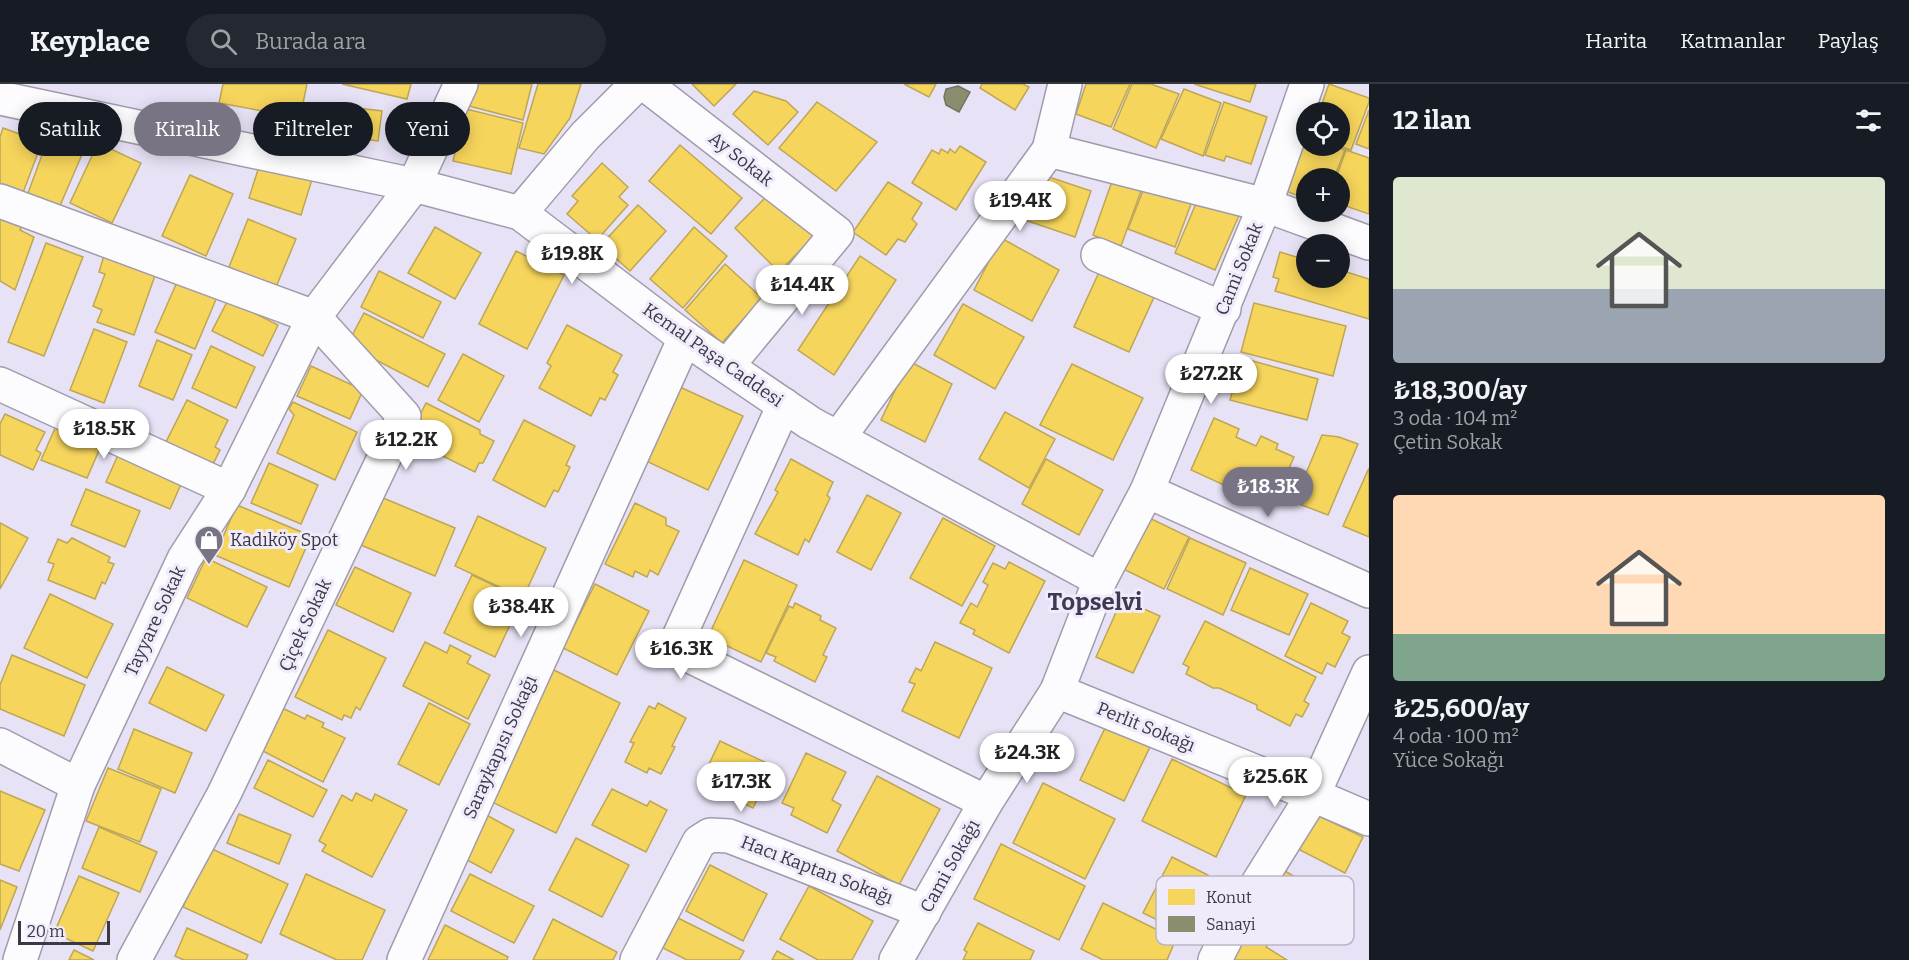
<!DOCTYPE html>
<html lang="tr">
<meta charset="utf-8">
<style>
body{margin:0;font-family:Bitter,serif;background:#242831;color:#f1f3f6;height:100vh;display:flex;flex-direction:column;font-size:22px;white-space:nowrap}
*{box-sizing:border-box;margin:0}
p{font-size:20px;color:#9ea1a6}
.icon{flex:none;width:33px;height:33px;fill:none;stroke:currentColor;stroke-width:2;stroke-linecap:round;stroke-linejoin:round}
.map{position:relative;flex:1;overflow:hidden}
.details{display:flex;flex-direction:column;background:#171b24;width:540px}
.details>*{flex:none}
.top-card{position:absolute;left:18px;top:18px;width:570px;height:54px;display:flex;gap:12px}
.fabs{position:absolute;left:1296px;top:18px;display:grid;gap:12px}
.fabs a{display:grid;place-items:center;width:54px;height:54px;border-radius:50%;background:#171b24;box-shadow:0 3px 15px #0003;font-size:30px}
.scale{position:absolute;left:18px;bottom:15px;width:92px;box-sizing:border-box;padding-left:6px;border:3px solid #3c3846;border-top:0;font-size:16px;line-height:21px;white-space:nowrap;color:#3c3846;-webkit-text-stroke:4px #f0ebfa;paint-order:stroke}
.price{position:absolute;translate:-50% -51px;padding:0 14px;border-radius:21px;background:#fff;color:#222;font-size:20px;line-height:39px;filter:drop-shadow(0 2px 3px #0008)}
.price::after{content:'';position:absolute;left:50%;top:36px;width:18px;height:14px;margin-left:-9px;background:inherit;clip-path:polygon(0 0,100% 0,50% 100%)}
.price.selected{background:#787484;color:#fff}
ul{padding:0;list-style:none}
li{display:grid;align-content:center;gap:12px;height:318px;padding:0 24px}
li span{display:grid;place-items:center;height:186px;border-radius:6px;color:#555}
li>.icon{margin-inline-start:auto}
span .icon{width:108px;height:108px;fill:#fffc;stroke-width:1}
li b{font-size:26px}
h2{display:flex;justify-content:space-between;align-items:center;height:72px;padding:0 24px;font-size:26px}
.tag{padding:0 21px;border-radius:27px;background:#171b24;box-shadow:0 3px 15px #0003;font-size:21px;line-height:54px}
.tag.selected{background:#787484;color:#fff}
header{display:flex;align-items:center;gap:36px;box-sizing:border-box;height:84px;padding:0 30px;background:#171b24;border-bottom:2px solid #363941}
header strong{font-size:28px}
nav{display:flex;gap:33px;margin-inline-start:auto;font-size:21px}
.search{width:420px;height:54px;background:#242831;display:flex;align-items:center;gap:15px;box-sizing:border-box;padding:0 21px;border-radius:33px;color:#9ea1a6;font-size:22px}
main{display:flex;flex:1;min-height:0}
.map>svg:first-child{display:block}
</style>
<header>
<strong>Keyplace</strong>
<div class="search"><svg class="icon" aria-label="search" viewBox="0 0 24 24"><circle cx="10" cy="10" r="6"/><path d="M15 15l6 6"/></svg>Burada ara</div>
<nav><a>Harita</a><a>Katmanlar</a><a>Paylaş</a></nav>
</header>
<main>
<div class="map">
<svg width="1369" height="876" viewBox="0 0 1369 876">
<rect width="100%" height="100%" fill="#e8e2f6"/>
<g fill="#f6d55c" stroke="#bea655" stroke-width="1.5">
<path d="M223,0H307L300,34L219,19Z"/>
<path d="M342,0H411L407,15Z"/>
<path d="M471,0H532L523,36L465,21Z"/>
<path d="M538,0H581L570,34L544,70L519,64Z"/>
<path d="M692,0H736L714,22Z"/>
<path d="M904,0H936L929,13Z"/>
<path d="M982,0H1023L1029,3L1015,26L980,4Z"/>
<path d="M1086,0H1130L1111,43L1076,30Z"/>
<path d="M1132,0H1151L1179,10L1156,64L1113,45Z"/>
<path d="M1194,0H1256L1250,18Z"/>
<path d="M1329,0L1369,14V18L1351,66L1339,62L1340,28H1319Z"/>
<path d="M1184,5L1221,19L1203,72L1161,55Z"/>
<path d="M754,7L786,17L798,28L768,61L733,30Z"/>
<path d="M817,18L877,58L836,107L779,64Z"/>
<path d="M1224,18L1267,33L1251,80L1226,72L1224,77L1205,71Z"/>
<path d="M325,20L382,27L378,57L321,49Z"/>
<path d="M466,25L523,39L511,90L453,77Z"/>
<path d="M1369,26V65L1356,60Z"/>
<path d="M3,44L42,58L21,114L0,107V53Z"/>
<path d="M49,52L84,66L59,124L28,109Z"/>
<path d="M1306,52V62H1333L1345,66L1334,94H1306V115L1281,105Z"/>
<path d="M98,59L141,79L112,139L70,119Z"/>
<path d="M680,61L742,114L711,150L649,97Z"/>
<path d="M960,62L986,78L956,126L912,99L932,66L939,70L941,65L948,69L950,65L955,69Z"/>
<path d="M1346,66L1369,74V130L1340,120V94H1336Z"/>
<path d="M261,76L313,92L301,131L249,114Z"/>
<path d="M602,79L628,103L619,113L628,121L597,156L567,130L578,117L572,112Z"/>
<path d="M1116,86L1145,96L1121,162L1093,151Z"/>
<path d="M1037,89L1091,107L1075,153L1019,134Z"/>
<path d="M190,91L233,110L206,172L162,152Z"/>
<path d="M1148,94L1194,112L1175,163L1128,145Z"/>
<path d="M888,98L922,119L912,135L917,140L905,158L898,155L886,171L853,148Z"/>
<path d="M776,103L819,147L779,188L735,144Z"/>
<path d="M1200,110L1241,127L1215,186L1175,169Z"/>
<path d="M638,121L666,147L630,187L601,161Z"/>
<path d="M0,126L25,136L20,146L34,153L15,206L0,197Z"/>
<path d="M248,135L296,155L276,203L229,183Z"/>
<path d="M435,143L481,169L455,215L408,189Z"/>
<path d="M694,143L727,172L683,224L650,195Z"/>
<path d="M1001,154L1059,186L1032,237L974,206Z"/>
<path d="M46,159L83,173L44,272L8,258Z"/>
<path d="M106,165L158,183L134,251L97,238L102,226L93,222L105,190L99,188Z"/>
<path d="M516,167L564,191L527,265L479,240Z"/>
<path d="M1280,168L1306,176V194H1340V186L1369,195V235L1275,207L1279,195L1273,193Z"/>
<path d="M860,172L896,196L834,291L798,266Z"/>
<path d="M725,180L762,214L722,259L685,226Z"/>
<path d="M1100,186L1155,211L1129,268L1074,243Z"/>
<path d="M379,187L441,218L423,254L361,223Z"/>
<path d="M181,189L220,206L195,265L155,248Z"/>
<path d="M228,216L278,241L263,272L212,247Z"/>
<path d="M1254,219L1346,242L1333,292L1241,268Z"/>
<path d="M963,220L1024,253L995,305L934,271Z"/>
<path d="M364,229L445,270L428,303L347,261Z"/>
<path d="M567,241L622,271L613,288L618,291L605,316L600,314L591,332L539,304L551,282L547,279Z"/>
<path d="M94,245L127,258L104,319L70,306Z"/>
<path d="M157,256L192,271L173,316L139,302Z"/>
<path d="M211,262L255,283L236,324L192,304Z"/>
<path d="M463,270L504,292L479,338L438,316Z"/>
<path d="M1242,274L1318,295L1307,336L1230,316Z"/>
<path d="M909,277L952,300L925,358L881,336Z"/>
<path d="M1072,280L1143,314L1113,376L1040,341Z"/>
<path d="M311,282L363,306L350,335L297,312Z"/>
<path d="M680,303L743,332L708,406L646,377Z"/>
<path d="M187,316L228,336L215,363L220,366L214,378L206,380L165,360Z"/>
<path d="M293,318L357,348L335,396L277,369L294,331L289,325Z"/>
<path d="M426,319L480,346V350L494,357L483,379H479L475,388L408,355Z"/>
<path d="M1005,328L1055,355L1029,404L979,375Z"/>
<path d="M5,330L45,348L36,366L41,369L33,386L0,371V340Z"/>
<path d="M60,333L105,353L87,394L41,376Z"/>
<path d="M1214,334L1239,345L1236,353L1256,362L1261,352L1278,360L1276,365L1294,373L1272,423L1191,386Z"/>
<path d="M524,336L575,362L566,381L570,383L558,408L554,406L545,423L493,396Z"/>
<path d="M1322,351L1339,353L1358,360L1328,431L1294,418Z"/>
<path d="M122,362L186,389L170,425L106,398Z"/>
<path d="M791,375L833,398L827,411L830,414L809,458L805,455L798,471L755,450L778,408L775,406Z"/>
<path d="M1046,375L1103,406L1079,451L1022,420Z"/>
<path d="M269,379L318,401L301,440L251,419Z"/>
<path d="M1369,384V453L1343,442Z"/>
<path d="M86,405L140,427L125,463L71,441Z"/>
<path d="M376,411L455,444L435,492L356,459Z"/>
<path d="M867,411L901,429L871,486L837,468Z"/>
<path d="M635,419L666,434V441L679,447L658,491L650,486L647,493L635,487L633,493L605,480Z"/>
<path d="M237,421L311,452L289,503L215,471Z"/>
<path d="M1137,428L1189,453L1164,505L1113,480Z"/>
<path d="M478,432L546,464L523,514L455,482Z"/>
<path d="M943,434L995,462L962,522L910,494Z"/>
<path d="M0,439L28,454L0,505Z"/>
<path d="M72,454L110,473L108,478L114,480L105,500L102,498L95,515L48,496L54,480L48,478L58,455L67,459Z"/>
<path d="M1190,454L1246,479L1223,531L1167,505Z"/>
<path d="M206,474L267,503L247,543L187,514Z"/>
<path d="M744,476L797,501L761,578L708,553Z"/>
<path d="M1009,478L1045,497L1009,569L973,550L975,546L960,539L971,519L977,523L988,501L983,498L993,479L1005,485Z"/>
<path d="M355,483L411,509L393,548L336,521Z"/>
<path d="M1250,484L1308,510L1289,551L1231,526Z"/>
<path d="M472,491L522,515L495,573L444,549Z"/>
<path d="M595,500L649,527L617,591L563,564Z"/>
<path d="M50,510L113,540L87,594L24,564Z"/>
<path d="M1122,515L1160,532L1133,589L1096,573Z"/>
<path d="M795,519L821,532L820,536L836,544L823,571L827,573L815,598L774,577L776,573L766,569L789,522L793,524Z"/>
<path d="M1311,519L1348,537L1342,549L1350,553L1335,583L1327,579L1322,590L1285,572Z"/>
<path d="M1205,537L1316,593L1304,617L1309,620L1302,633L1296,630L1290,642L1257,625V621L1219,604H1213L1186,590L1189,583L1183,580Z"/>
<path d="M328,546L386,574L360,626L356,623L351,634L344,631L342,636L295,613Z"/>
<path d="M425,558L447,569L450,561L471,572L467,579L490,591L468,635L403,602Z"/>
<path d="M935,558L992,584L959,654L902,627L915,600L909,598L916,584L921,587Z"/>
<path d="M12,571L85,601L64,652L0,625V601Z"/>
<path d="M167,583L224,611L206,647L149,619Z"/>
<path d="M548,583L620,619L556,749L492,718L513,675L504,671Z"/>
<path d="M429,619L470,640L439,701L398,680Z"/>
<path d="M658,619L686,634L672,662L675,663L661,690L649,684L647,689L625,678L634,659L630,658L649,622L655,625Z"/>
<path d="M276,621L305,635L307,631L324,639L322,643L345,654L323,698L255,663Z"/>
<path d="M1106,642L1150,663L1124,717L1080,696Z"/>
<path d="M134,645L192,669L175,709L118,685Z"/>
<path d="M720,657L773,682L753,724L700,699Z"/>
<path d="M806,669L846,688L832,716L841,721L827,749L791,731L794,724L782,719Z"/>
<path d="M1172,675L1246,711L1216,773L1142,737Z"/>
<path d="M268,676L327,706L313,733L254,704Z"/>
<path d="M108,684L161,705L140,758L86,737Z"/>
<path d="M877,692L940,725L899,801L837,767Z"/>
<path d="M1043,699L1115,735L1085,795L1013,759Z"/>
<path d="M612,705L647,722L650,717L667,726L646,768L592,741Z"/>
<path d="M0,707L45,726L19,787L0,780Z"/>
<path d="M356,709L372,717L375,710L407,726L372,793L322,767L326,761L319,757L342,711L352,717Z"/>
<path d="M479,727L514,746L491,789L456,770Z"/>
<path d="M1313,729L1363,753L1345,789L1296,764Z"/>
<path d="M239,730L291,751L279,780L227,759Z"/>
<path d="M99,743L157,768L140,808L82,784Z"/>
<path d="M576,754L629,781L602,833L549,806Z"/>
<path d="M1001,760L1085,802L1059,856L974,815Z"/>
<path d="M210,764L288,800L261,859L183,823Z"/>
<path d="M1172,773L1208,791L1180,847L1143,829Z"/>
<path d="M710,781L767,810L743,857L686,827Z"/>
<path d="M1285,787L1319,807V812L1328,818L1304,859L1259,831Z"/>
<path d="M306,790L385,826L362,876H337L280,850Z"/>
<path d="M470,790L534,822L514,859L451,827Z"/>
<path d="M79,792L119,809L93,867L54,849Z"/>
<path d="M0,796L17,803L0,846Z"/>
<path d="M809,802L873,837L852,876H818L780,855Z"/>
<path d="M1103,819L1176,855L1167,876H1103L1081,865Z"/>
<path d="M678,834L744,867L739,876H687L663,864Z"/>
<path d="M553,835L617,868L613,876H533Z"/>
<path d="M978,839L1034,867L1030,876H963L967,868L964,866Z"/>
<path d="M445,841L508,873L507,876H428Z"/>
<path d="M187,844L248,871L246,876H184L175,872Z"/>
<path d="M1247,845L1270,857L1266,863L1287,876H1231Z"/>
<path d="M74,866L94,876H69Z"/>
<path d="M777,867L794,876H772Z"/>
</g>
<path fill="#8c8c6e" stroke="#747362" stroke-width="1.5" d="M958,2L970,8L959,28L946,21L944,13L946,5Z"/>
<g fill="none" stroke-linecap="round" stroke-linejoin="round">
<g stroke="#a09cab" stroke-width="36">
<g id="street">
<path d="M645,0L837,149L727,282"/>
<path d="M1049,66L1065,0"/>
<path d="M0,117L314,233L404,332L224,710L134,876"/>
<path d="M520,129L585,52L637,0"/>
<path d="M1098,171L1224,225"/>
<path d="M0,300L229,405"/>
<path d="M784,321L674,564L986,718"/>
<path d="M839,353L1049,66L1265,121L1307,0"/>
<path d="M1147,407L1369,507"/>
<path d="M1057,607L1313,711L1369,735"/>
<path d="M0,661L78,701"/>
<path d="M20,876L78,701L184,475L229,405L314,233L414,101L461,0"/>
<path d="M404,876L685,254"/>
<path d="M637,876L699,758L710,751L729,752L924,828"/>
<path d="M1215,876L1235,836L1313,711L1369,588"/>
</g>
</g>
<g stroke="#a09cab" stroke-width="36">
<g id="secondary">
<path d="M0,14L414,101L520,129L685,254L810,339L1100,496"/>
<path d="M896,876L986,718L1057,607L1100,496L1147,407L1265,121L1369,159"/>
</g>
</g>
<use href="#street" stroke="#fcfbfe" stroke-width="33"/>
<use href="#secondary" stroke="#fcfbfe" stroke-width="33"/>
</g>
<defs>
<g id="shop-pin" transform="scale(1.5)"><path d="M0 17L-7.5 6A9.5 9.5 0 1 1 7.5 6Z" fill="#787484" stroke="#f0ebfa"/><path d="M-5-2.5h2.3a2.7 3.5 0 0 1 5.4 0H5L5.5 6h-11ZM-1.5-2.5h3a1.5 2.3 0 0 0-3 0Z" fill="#fff"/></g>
</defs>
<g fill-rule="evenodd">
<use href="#shop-pin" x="209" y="456"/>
</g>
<g text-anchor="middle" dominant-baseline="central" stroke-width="6" stroke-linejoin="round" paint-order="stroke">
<g font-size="18" fill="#3c3846" stroke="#f0ebfa">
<text transform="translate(741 75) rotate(38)">Ay Sokak</text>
<text transform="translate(1239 185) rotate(-68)">Cami Sokak</text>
<text transform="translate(713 271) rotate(35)">Kemal Paşa Caddesi</text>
<text transform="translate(155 537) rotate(-65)">Tayyare Sokak</text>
<text transform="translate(305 541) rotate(-65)">Çiçek Sokak</text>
<text transform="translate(1146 643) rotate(22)">Perlit Sokağı</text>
<text transform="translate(500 663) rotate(-66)">Saraykapısı Sokağı</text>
<text transform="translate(950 782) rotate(-61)">Cami Sokağı</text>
<text transform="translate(817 786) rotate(21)">Hacı Kaptan Sokağı</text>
</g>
<g font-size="18" fill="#3c3846" stroke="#f0ebfa" text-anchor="start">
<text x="230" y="456">Kadıköy Spot</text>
</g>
<g font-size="24" font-weight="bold" fill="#413854" stroke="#f0ebfa">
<text x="1095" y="518">Topselvi</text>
</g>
</g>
<rect x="1156" y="792" width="198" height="69" rx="9" fill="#f0ebfa" stroke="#bab5c4" stroke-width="1.5"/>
<rect x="1168" y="805" width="27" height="16" fill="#f6d55c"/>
<rect x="1168" y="832" width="27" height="16" fill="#8c8c6e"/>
<g font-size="16" fill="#3c3846">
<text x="1206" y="819">Konut</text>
<text x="1206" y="846">Sanayi</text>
</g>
</svg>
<div class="fabs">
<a><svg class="icon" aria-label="locate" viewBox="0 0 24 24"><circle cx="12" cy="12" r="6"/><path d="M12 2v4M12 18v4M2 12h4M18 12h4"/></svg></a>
<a>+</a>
<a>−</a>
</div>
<div class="scale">20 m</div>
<b class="price" style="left:1020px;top:148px">₺19.4K</b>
<b class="price" style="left:572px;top:201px">₺19.8K</b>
<b class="price" style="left:802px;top:232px">₺14.4K</b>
<b class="price" style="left:1211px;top:321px">₺27.2K</b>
<b class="price" style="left:104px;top:376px">₺18.5K</b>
<b class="price" style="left:406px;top:387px">₺12.2K</b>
<b class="price selected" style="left:1268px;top:434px">₺18.3K</b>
<b class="price" style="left:521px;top:554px">₺38.4K</b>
<b class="price" style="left:681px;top:596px">₺16.3K</b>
<b class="price" style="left:1027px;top:700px">₺24.3K</b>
<b class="price" style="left:1275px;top:724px">₺25.6K</b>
<b class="price" style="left:741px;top:729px">₺17.3K</b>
<div class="top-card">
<a class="tag">Satılık</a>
<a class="tag selected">Kiralık</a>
<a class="tag">Filtreler</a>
<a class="tag">Yeni</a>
</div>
</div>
<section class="details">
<h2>12 ilan<svg class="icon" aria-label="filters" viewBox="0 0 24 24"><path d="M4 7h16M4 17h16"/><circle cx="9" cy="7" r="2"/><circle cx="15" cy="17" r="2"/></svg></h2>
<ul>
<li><span style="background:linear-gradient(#dfe7d0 60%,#9aa5b1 0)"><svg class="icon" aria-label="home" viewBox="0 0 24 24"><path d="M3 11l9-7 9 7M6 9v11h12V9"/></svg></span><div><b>₺18,300/ay</b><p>3 oda · 104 m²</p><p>Çetin Sokak</p></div></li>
<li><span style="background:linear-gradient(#ffd9b3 75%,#7fa58c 0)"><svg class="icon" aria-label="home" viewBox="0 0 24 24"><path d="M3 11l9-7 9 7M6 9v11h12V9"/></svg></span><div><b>₺25,600/ay</b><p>4 oda · 100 m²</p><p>Yüce Sokağı</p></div></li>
</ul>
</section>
</main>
